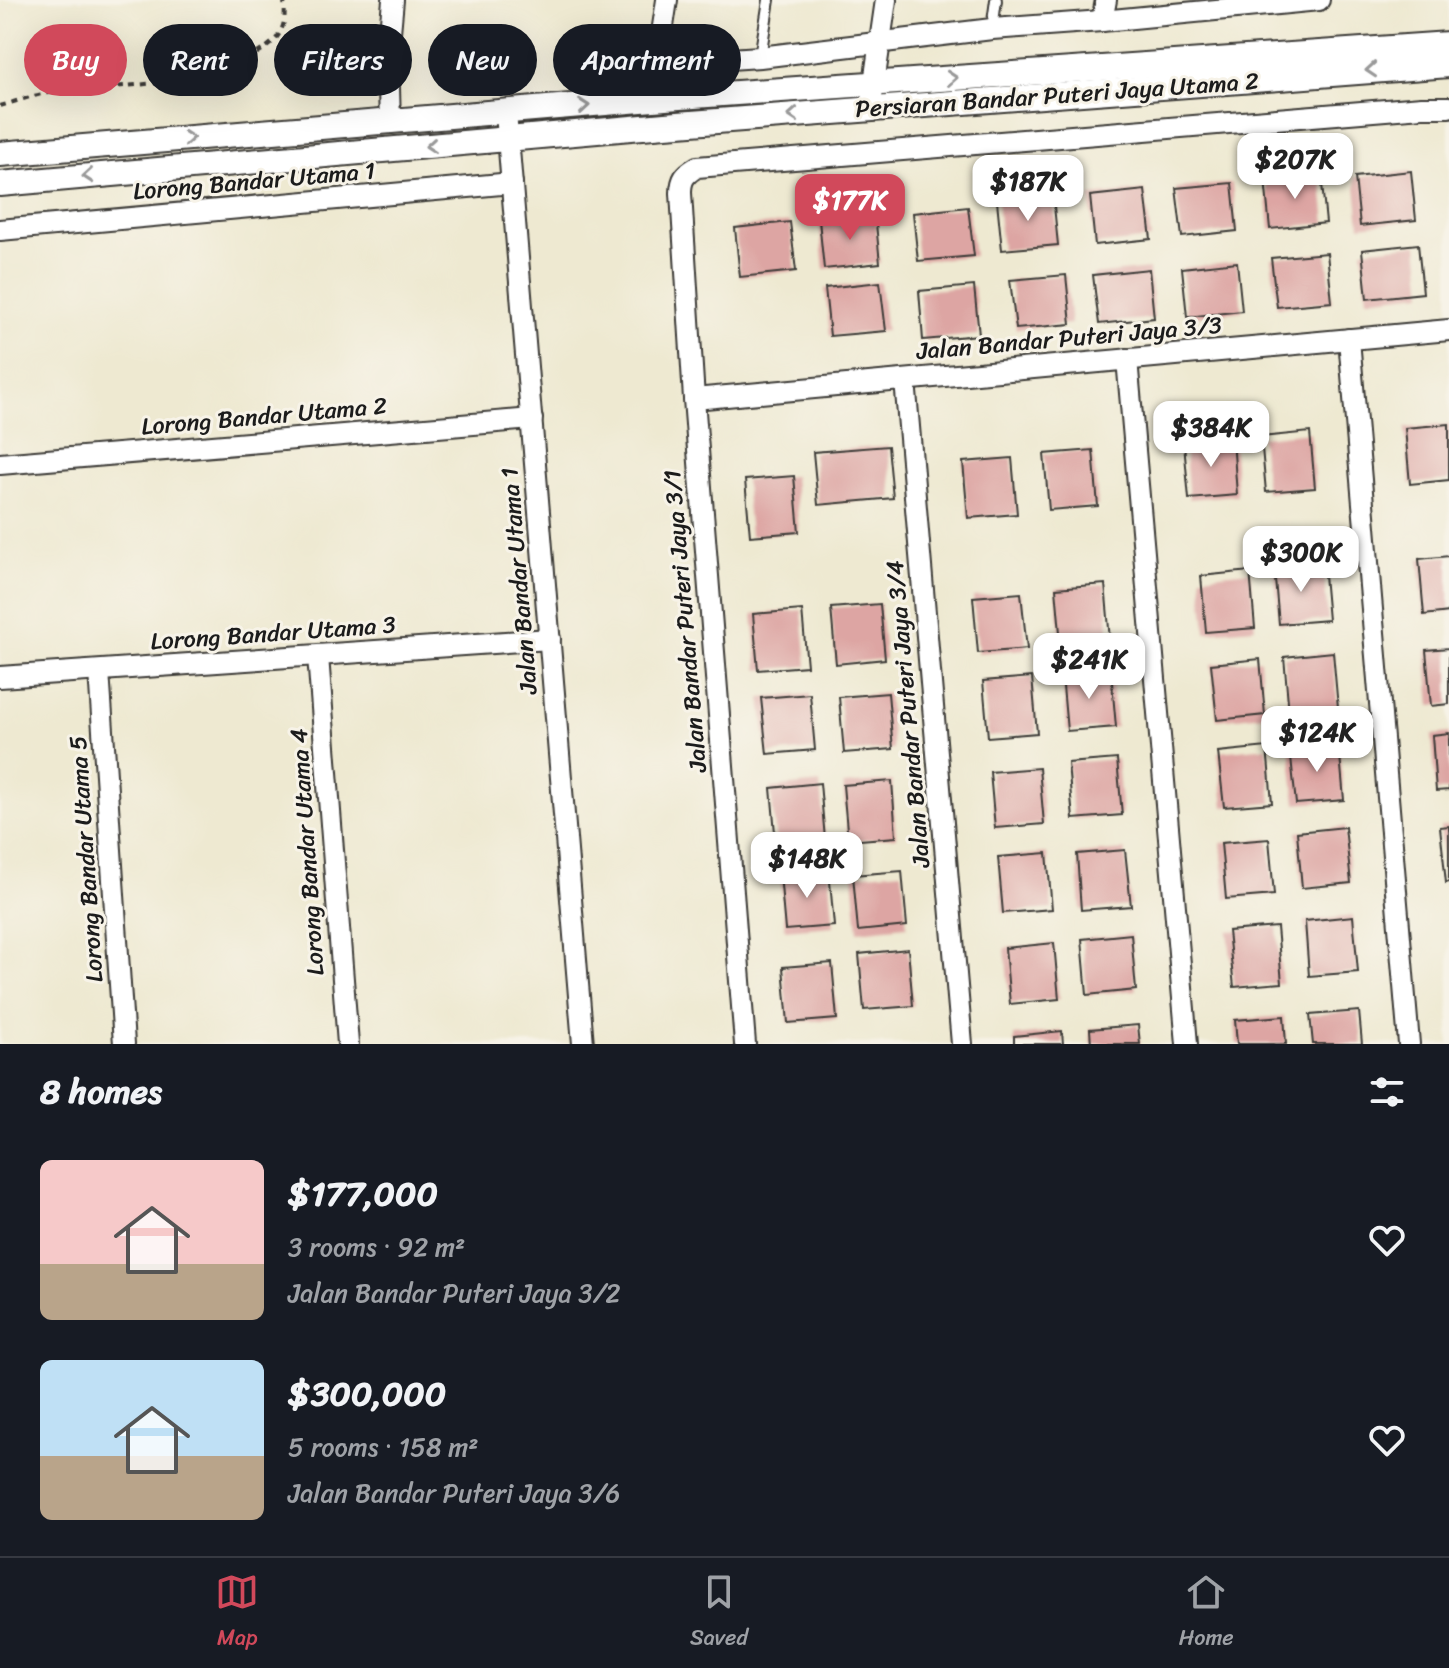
<!DOCTYPE html>
<meta charset="utf-8">
<style>
body{margin:0;font-family:Sriracha,sans-serif;background:#242831;color:#f1f3f6;height:100vh;display:flex;flex-direction:column;font-size:30px;white-space:nowrap}
*{box-sizing:border-box;margin:0}
p{font-size:26px;color:#9ea1a6}
.icon{flex:none;width:44px;height:44px;fill:none;stroke:currentColor;stroke-width:2;stroke-linecap:round;stroke-linejoin:round}
.map{position:relative;height:1044px;overflow:hidden}
.side{display:flex;flex-direction:column;background:#171b24;flex:1}
.side>*{flex:none}
.hud{position:absolute;left:24px;top:24px;width:800px;height:72px;display:flex;gap:16px}
.price{position:absolute;translate:-50% -68px;padding:0 18px;border-radius:16px;background:#fff;color:#222;font-size:26px;line-height:52px;filter:drop-shadow(0 2px 4px #0008)}
.price::after{content:'';position:absolute;left:50%;top:48px;width:24px;height:18px;margin-left:-12px;background:inherit;clip-path:polygon(0 0,100% 0,50% 100%)}
.price.selected{background:#d1495b;color:#fff}
ul{padding:0;list-style:none}
li{display:flex;align-items:center;gap:24px;height:200px;padding:0 40px}
li span{display:grid;place-items:center;flex:none;width:224px;height:160px;border-radius:12px;color:#555}
li>.icon{margin-inline-start:auto}
span .icon{width:96px;height:96px;fill:#fffc;stroke-width:1}
li b{font-size:34px}
h2{display:flex;justify-content:space-between;align-items:center;height:96px;padding:0 40px;font-size:34px}
.chip{padding:0 28px;border-radius:36px;background:#171b24;box-shadow:0 8px 32px #0002;font-size:28px;line-height:72px}
.chip.selected{background:#d1495b;color:#fff}
.tabs{display:flex;justify-content:space-around;align-items:center;height:112px;border-top:2px solid #363941;background:#171b24;font-size:22px;color:#9ea1a6}
.tabs a{display:grid;justify-items:center;gap:4px}
.tabs .selected{color:#d1495b}
.map>svg:first-child{display:block}
</style>
<div class="map">
<svg width="1449" height="1044" viewBox="0 0 1449 1044">
<rect width="100%" height="100%" fill="#f7f3e8"/>
<filter id="ink" filterUnits="userSpaceOnUse"><feTurbulence type="fractalNoise" baseFrequency=".0125" numOctaves="2"/><feDisplacementMap in="SourceGraphic" scale="16" xChannelSelector="R" yChannelSelector="G"/><feConvolveMatrix kernelMatrix="1 2 1 2 8 2 1 2 1" color-interpolation-filters="sRGB"/></filter>
<filter id="wash" filterUnits="userSpaceOnUse"><feTurbulence type="fractalNoise" baseFrequency=".006" numOctaves="4" result="noise"/><feDisplacementMap in="SourceGraphic" scale="32" xChannelSelector="R" yChannelSelector="G"/><feGaussianBlur stdDeviation="1.8" result="paint"/><feColorMatrix in="noise" values="0 0 0 0 0 0 0 0 0 0 0 0 0 0 0 0 0 1.4 0 .05"/><feComposite in="paint" operator="in"/></filter>
<g filter="url(#wash)">
<rect width="100%" height="100%" fill="#eee9d1"/>
<g id="blocks">
<g fill="#dda5a3">
<path d="M1411,171L1416,220L1360,226L1355,177Z"/>
<path d="M1321,174L1326,223L1270,229L1265,179Z"/>
<path d="M1232,183L1237,231L1182,237L1176,188Z"/>
<path d="M1145,190L1151,239L1095,245L1090,196Z"/>
<path d="M1053,196L1058,245L1002,250L997,201Z"/>
<path d="M968,207L974,256L918,261L913,213Z"/>
<path d="M875,214L880,263L824,269L819,220Z"/>
<path d="M790,222L796,271L740,277L735,228Z"/>
<path d="M1418,244L1423,293L1367,299L1362,250Z"/>
<path d="M1327,253L1332,302L1277,307L1271,258Z"/>
<path d="M1237,262L1242,311L1187,317L1182,268Z"/>
<path d="M1149,269L1154,318L1099,324L1093,275Z"/>
<path d="M1066,275L1071,324L1016,329L1010,280Z"/>
<path d="M880,282L886,331L830,336L825,288Z"/>
<path d="M974,286L979,335L923,340L919,291Z"/>
<path d="M1449,424V480L1410,484L1405,428Z"/>
<path d="M1310,432L1315,488L1266,492L1261,437Z"/>
<path d="M1233,439L1237,495L1189,499L1184,444Z"/>
<path d="M888,446L893,498L818,505L813,452Z"/>
<path d="M1093,450L1098,506L1049,510L1044,454Z"/>
<path d="M1012,458L1017,514L968,518L963,462Z"/>
<path d="M794,476L799,532L750,536L745,480Z"/>
<path d="M1449,556V612L1424,615L1419,559Z"/>
<path d="M1323,564L1328,620L1279,624L1274,568Z"/>
<path d="M1250,571L1255,628L1206,632L1201,576Z"/>
<path d="M1105,584L1110,640L1061,644L1056,588Z"/>
<path d="M1021,593L1027,649L978,653L973,597Z"/>
<path d="M880,604L885,659L836,664L831,608Z"/>
<path d="M802,610L807,666L758,670L753,614Z"/>
<path d="M1449,648V704L1431,706L1426,650Z"/>
<path d="M1333,652L1338,708L1289,713L1284,657Z"/>
<path d="M1260,659L1265,715L1217,720L1211,664Z"/>
<path d="M1111,671L1116,727L1067,731L1062,675Z"/>
<path d="M1032,677L1037,733L988,737L983,681Z"/>
<path d="M888,693L893,749L844,753L839,697Z"/>
<path d="M810,694L815,750L767,754L761,698Z"/>
<path d="M1449,733V790L1436,791L1432,735Z"/>
<path d="M1339,744L1344,800L1296,804L1290,748Z"/>
<path d="M1267,747L1272,803L1224,807L1218,752Z"/>
<path d="M1117,759L1122,815L1073,819L1068,763Z"/>
<path d="M1039,768L1044,824L995,828L990,772Z"/>
<path d="M892,781L896,837L848,841L843,785Z"/>
<path d="M820,783L825,839L776,844L771,788Z"/>
<path d="M1449,826V882L1446,883L1440,827Z"/>
<path d="M1345,827L1351,883L1302,888L1297,832Z"/>
<path d="M1269,839L1274,895L1226,899L1221,843Z"/>
<path d="M1125,850L1131,906L1081,910L1077,854Z"/>
<path d="M1047,853L1052,909L1003,913L998,857Z"/>
<path d="M829,870L834,926L785,930L780,874Z"/>
<path d="M902,871L907,926L858,931L853,875Z"/>
<path d="M1353,916L1358,972L1309,976L1305,921Z"/>
<path d="M1277,927L1282,983L1234,987L1228,931Z"/>
<path d="M1131,934L1136,990L1087,995L1082,939Z"/>
<path d="M1054,943L1059,999L1010,1004L1005,948Z"/>
<path d="M908,949L913,1006L864,1010L859,954Z"/>
<path d="M832,963L837,1019L788,1023L783,967Z"/>
<path d="M1359,1011L1362,1044H1313L1310,1015Z"/>
<path d="M1284,1016L1286,1044H1237L1235,1020Z"/>
<path d="M1138,1025L1140,1044H1091L1090,1029Z"/>
<path d="M1062,1031L1063,1044H1014V1036Z"/>
</g>
</g>
</g>
<g filter="url(#ink)">
<use href="#blocks" fill-opacity="0" stroke="#3c3b37" stroke-width="2"/>
<g fill="none" stroke-linecap="round" stroke-linejoin="round">
<g stroke="#3c3b37" stroke-width="14">
<g id="service">
<path d="M992,29L996,0"/>
<path d="M760,57L769,0"/>
</g>
</g>
<g stroke="#3c3b37" stroke-width="24">
<g id="minor">
<path d="M667,0L662,33L669,52L684,62L760,57L992,29L1102,21L1319,0"/>
<path d="M1102,21L1106,0"/>
<path d="M872,97L886,0"/>
<path d="M506,113L583,1044"/>
<path d="M390,122L388,54L393,0"/>
<path d="M0,230L512,183"/>
<path d="M1349,339L1409,1044"/>
<path d="M1127,359L1187,1044"/>
<path d="M905,380L962,1044"/>
<path d="M694,399L1449,330"/>
<path d="M0,464L532,419"/>
<path d="M318,656L348,1044"/>
<path d="M99,671L124,1044"/>
<path d="M0,677L550,639"/>
<path d="M745,1044L694,399L681,193C681,179 685,174 697,167L1422,107H1449"/>
</g>
</g>
<g stroke="#3c3b37" stroke-width="28">
<g id="tertiary">
<path d="M0,154L665,98L1449,44"/>
<path d="M0,184L665,125L1449,65"/>
</g>
</g>
<path stroke="#3c3b37" stroke-width="4" stroke-dasharray="6 6" stroke-linecap="butt" d="M0,106C14,102 28,97 42,94C111,83 185,90 249,58C259,52 272,45 278,36C286,24 285,13 284,0"/>
<use href="#service" stroke="#fff" stroke-width="10"/>
<use href="#minor" stroke="#fff" stroke-width="20"/>
<use href="#tertiary" stroke="#fff" stroke-width="24"/>
</g>
<defs><path id="oneway-chevron" d="M-2-3.5L2.5 0L-2 3.5" fill="none" stroke-width="1.6" stroke-linecap="round" stroke-linejoin="round" transform="scale(2)"/></defs>
<g stroke="#999">
<use href="#oneway-chevron" transform="translate(1371 70) rotate(176)"/>
<use href="#oneway-chevron" transform="translate(952 78) rotate(-4)"/>
<use href="#oneway-chevron" transform="translate(584 106) rotate(-5)"/>
<use href="#oneway-chevron" transform="translate(793 115) rotate(176)"/>
<use href="#oneway-chevron" transform="translate(189 138) rotate(-5)"/>
<use href="#oneway-chevron" transform="translate(431 146) rotate(175)"/>
<use href="#oneway-chevron" transform="translate(88 176) rotate(175)"/>
</g>
</g>
<g text-anchor="middle" dominant-baseline="central" stroke-width="6" stroke-linejoin="round" paint-order="stroke">
<g font-size="24" fill="#1c1c1c" stroke="#f7f3e8">
<text transform="translate(1057 95) rotate(-4)">Persiaran Bandar Puteri Jaya Utama 2</text>
<text transform="translate(254 181) rotate(-5)">Lorong Bandar Utama 1</text>
<text transform="translate(1069 338) rotate(-5)">Jalan Bandar Puteri Jaya 3/3</text>
<text transform="translate(264 416) rotate(-5)">Lorong Bandar Utama 2</text>
<text transform="translate(519 581) rotate(-95)">Jalan Bandar Utama 1</text>
<text transform="translate(685 621) rotate(-95)">Jalan Bandar Puteri Jaya 3/1</text>
<text transform="translate(273 633) rotate(-4)">Lorong Bandar Utama 3</text>
<text transform="translate(908 714) rotate(-95)">Jalan Bandar Puteri Jaya 3/4</text>
<text transform="translate(307 852) rotate(-94)">Lorong Bandar Utama 4</text>
<text transform="translate(86 859) rotate(-94)">Lorong Bandar Utama 5</text>
</g>
</g>
</svg>
<b class="price" style="left:1295px;top:201px">$207K</b>
<b class="price" style="left:1028px;top:223px">$187K</b>
<b class="price selected" style="left:850px;top:242px">$177K</b>
<b class="price" style="left:1211px;top:469px">$384K</b>
<b class="price" style="left:1301px;top:594px">$300K</b>
<b class="price" style="left:1089px;top:701px">$241K</b>
<b class="price" style="left:1317px;top:774px">$124K</b>
<b class="price" style="left:807px;top:900px">$148K</b>
<div class="hud">
<a class="chip selected">Buy</a>
<a class="chip">Rent</a>
<a class="chip">Filters</a>
<a class="chip">New</a>
<a class="chip">Apartment</a>
</div>
</div>
<section class="side">
<h2>8 homes<svg class="icon" aria-label="filters" viewBox="0 0 24 24"><path d="M4 7h16M4 17h16"/><circle cx="9" cy="7" r="2"/><circle cx="15" cy="17" r="2"/></svg></h2>
<ul>
<li><span style="background:linear-gradient(#f6c9c9 65%,#b9a48a 0)"><svg class="icon" aria-label="home" viewBox="0 0 24 24"><path d="M3 11l9-7 9 7M6 9v11h12V9"/></svg></span><div><b>$177,000</b><p>3 rooms · 92 m²</p><p>Jalan Bandar Puteri Jaya 3/2</p></div><svg class="icon" aria-label="heart" viewBox="0 0 24 24"><path d="M12 20l-8-8c-3-5 5-10 8-4 3-6 11-1 8 4z"/></svg></li>
<li><span style="background:linear-gradient(#bfe0f5 60%,#b9a48a 0)"><svg class="icon" aria-label="home" viewBox="0 0 24 24"><path d="M3 11l9-7 9 7M6 9v11h12V9"/></svg></span><div><b>$300,000</b><p>5 rooms · 158 m²</p><p>Jalan Bandar Puteri Jaya 3/6</p></div><svg class="icon" aria-label="heart" viewBox="0 0 24 24"><path d="M12 20l-8-8c-3-5 5-10 8-4 3-6 11-1 8 4z"/></svg></li>
</ul>
</section>
<nav class="tabs">
<a class="selected"><svg class="icon" aria-label="map" viewBox="0 0 24 24"><path d="M3 6l6-2 6 2 6-2v14l-6 2-6-2-6 2zM9 4v14M15 6v14"/></svg>Map</a>
<a><svg class="icon" aria-label="saved" viewBox="0 0 24 24"><path d="M7 4h10v16l-5-4-5 4z"/></svg>Saved</a>
<a><svg class="icon" aria-label="home" viewBox="0 0 24 24"><path d="M3 11l9-7 9 7M6 9v11h12V9"/></svg>Home</a>
</nav>
